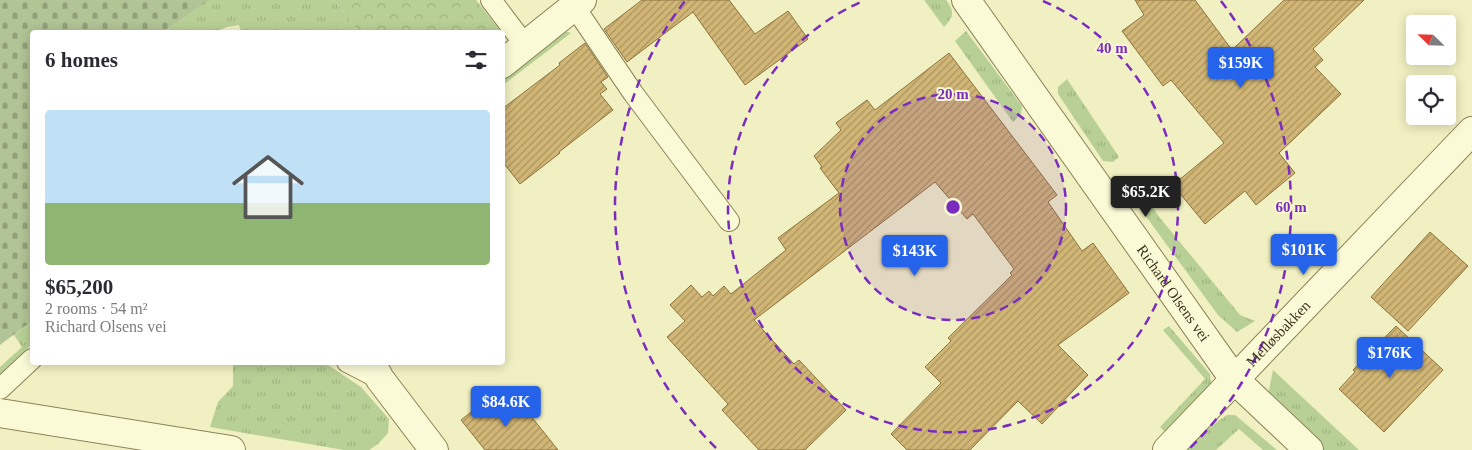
<!DOCTYPE html>
<meta charset="utf-8">
<style>
body{margin:0;font-family:Georgia,serif;background:#f7f7f7;color:#2b2b33;height:100vh;display:flex;flex-direction:column;font-size:19px;white-space:nowrap}
*{box-sizing:border-box;margin:0}
p{font-size:16px;color:#7c7c81}
.icon{flex:none;width:28px;height:28px;fill:none;stroke:currentColor;stroke-width:2;stroke-linecap:round;stroke-linejoin:round}
.map{position:relative;flex:1;overflow:hidden}
.sheet{position:absolute;left:30px;top:30px;width:475px;height:335px;display:flex;flex-direction:column;background:#fff;border-radius:5px;box-shadow:0 2px 12px #0003}
.sheet>*{flex:none}
.needle{width:32px;rotate:293deg}
.fabs{position:absolute;left:1406px;top:15px;display:grid;gap:10px}
.fabs a{display:grid;place-items:center;width:50px;height:50px;border-radius:5px;background:#fff;box-shadow:0 2px 12px #0003;font-size:25px}
.price{position:absolute;translate:-50% -42px;padding:0 11px;border-radius:5px;background:#2563eb;color:#fff;font-size:16px;line-height:32px;filter:drop-shadow(0 1px 2px #0008)}
.price::after{content:'';position:absolute;left:50%;top:30px;width:15px;height:11px;margin-left:-8px;background:inherit;clip-path:polygon(0 0,100% 0,50% 100%)}
.price.active{background:#222;color:#fff}
ul{padding:0;list-style:none}
li{display:grid;align-content:center;gap:10px;height:265px;padding:0 15px}
li+li{border-top:1px solid #e1e1e2}
li span{display:grid;place-items:center;height:155px;border-radius:5px;color:#555}
li>.icon{margin-inline-start:auto}
span .icon{width:90px;height:90px;fill:#fffc;stroke-width:1}
li b{font-size:21px}
h2{display:flex;justify-content:space-between;align-items:center;height:60px;padding:0 15px;font-size:21px}
.map>svg:first-child{display:block}
</style>
<div class="map">
<svg width="1472" height="450" viewBox="0 0 1472 450">
<defs>
<pattern id="grass-tufts" width="24" height="20" patternUnits="userSpaceOnUse" patternTransform="scale(1.25)"><rect width="24" height="20" fill="#b8d095"/><path d="M3 7l-1-3M5 7V3M7 7l1-3M15 17l-1-3M17 17v-4M19 17l1-3" fill="none" stroke="#9fb380"/></pattern>
<pattern id="cemetery-stones" width="16" height="16" patternUnits="userSpaceOnUse" patternTransform="scale(1.25)"><rect width="16" height="16" fill="#b1c495"/><path d="M2 7V4a2 2 0 0 1 4 0v3zM10 15v-3a2 2 0 0 1 4 0v3z" fill="#91a079"/></pattern>
<pattern id="park-crowns" width="20" height="18" patternUnits="userSpaceOnUse" patternTransform="scale(1.25)"><rect width="20" height="18" fill="#b8d095"/><path d="M2 6a3 3 0 1 1 6 0M12 15a3 3 0 1 1 6 0" fill="none" stroke="#9fb380"/></pattern>
<pattern id="building-hatch" width="6" height="6" patternUnits="userSpaceOnUse" patternTransform="scale(1.25)"><rect width="6" height="6" fill="#d1b676"/><path d="M-1 1l2-2M0 6l6-6M5 7l2-2" fill="none" stroke="#ab9560"/></pattern>
</defs>
<rect width="100%" height="100%" fill="#f1f0c2"/>
<g fill="url(#grass-tufts)">
<path d="M210,0H334L359,32H241L239,25L227,27L215,32H163Z"/>
<path d="M924,0H946C955,12 954,16 944,27Z"/>
<path d="M564,31L571,33L503,85V77Z"/>
<path d="M966,31L1022,106L1021,114L1013,122L955,41Z"/>
<path d="M1067,79L1119,157L1113,162L1103,161L1058,94V87Z"/>
<path d="M1134,179L1160,218L1240,315L1255,321L1237,332L1218,315L1126,189Z"/>
<path d="M32,321V344L0,375V367L22,347L14,335Z"/>
<path d="M1169,326L1210,374L1211,383L1165,432L1160,427L1205,379L1163,330Z"/>
<path d="M233,363H325L361,387L389,419L388,433L378,444L369,450H344L210,427L218,402L233,386Z"/>
<path d="M1273,370L1359,450H1323L1273,404L1268,395Z"/>
<path d="M1227,415H1235L1277,450H1263L1239,429L1216,450H1186L1207,429Z"/>
</g>
<path fill="url(#cemetery-stones)" d="M0,0H210L163,32H32V321L0,345Z"/>
<path fill="url(#park-crowns)" d="M334,0H476L501,32H359Z"/>
<g fill="url(#building-hatch)" stroke="#8d733c">
<path d="M642,0H729L755,34L788,11L808,39L745,85L693,12L627,62L604,29Z"/>
<path d="M1135,0H1195L1232,50L1284,0H1364L1313,49L1323,60L1315,67L1341,94L1279,153L1295,173L1256,205L1245,191L1205,224L1173,185L1224,143L1171,80L1163,86L1122,31L1144,15Z"/>
<path d="M585,43L608,77L601,82L607,89L600,94L613,110L559,152L560,153L520,184L502,161V109L560,65L559,63Z"/>
<path d="M949,53L1057,195L1048,202L1082,251L1093,243L1129,293L1058,345L1088,375L1042,424L1018,401L970,450H907L891,434L941,383L925,367L951,341L948,338L1012,275L1010,273L1014,269L973,214L967,219L935,182L754,320L794,364L799,360L846,410L805,450H759L722,410L728,404L667,337L685,321L670,305L691,285L702,297L709,291L713,296L724,286L731,294L786,250L778,238L839,193L820,168L822,167L814,156L841,130L836,123L867,100L875,110Z"/>
<path d="M1430,232L1468,266L1408,331L1371,297Z"/>
<path d="M1396,326L1443,370L1384,432L1339,389L1355,372L1353,370Z"/>
<path d="M489,398L498,410L513,398L520,407L522,405L558,450H485L461,420Z"/>
</g>
<g fill="none" stroke-linecap="round" stroke-linejoin="round">
<g stroke="#8c8358" stroke-width="22">
<g id="service">
<path d="M491,0L525,45"/>
<path d="M574,6L633,93L729,221"/>
<path d="M347,362L380,379"/>
<path d="M0,389L32,359"/>
</g>
</g>
<g stroke="#8c8358" stroke-width="30">
<g id="minor">
<path id="s1" d="M966,0L1234,379L1309,450"/>
<path d="M502,64L582,0"/>
<path d="M371,362L380,379L434,450"/>
<path d="M0,413L231,450"/>
<path id="s2" d="M1167,450L1472,131"/>
</g>
</g>
<use href="#service" stroke="#fbfad6" stroke-width="20"/>
<use href="#minor" stroke="#fbfad6" stroke-width="28"/>
</g>
<circle cx="953" cy="207" r="113" fill="#7b2cbf" fill-opacity=".12"/>
<g fill="none" stroke="#7b2cbf" stroke-width="2.5" stroke-dasharray="9 6">
<circle cx="953" cy="207" r="113"/>
<path d="M1043 1A225 225 0 1 1 863 1"/>
<path d="M716 448A338 338 0 0 1 685 1M1221 1A338 338 0 0 1 1190 448"/>
</g>
<g text-anchor="middle" dominant-baseline="central" stroke-width="4" stroke-linejoin="round" paint-order="stroke">
<g font-size="15" fill="#3b341d" stroke="#f8f8d2">
<text stroke="none"><textPath href="#s1" startOffset="359">Richard Olsens vei</textPath></text>
<text stroke="none"><textPath href="#s2" startOffset="161">Melløsbakken</textPath></text>
</g>
</g>
<circle cx="953" cy="207" r="8" fill="#7b2cbf" stroke="#f8f8d2" stroke-width="2.5"/>
<g font-size="15" text-anchor="middle" font-weight="bold" fill="#7b2cbf" stroke="#f8f8d2" stroke-width="4" stroke-linejoin="round" paint-order="stroke">
<text x="1112" y="53">40 m</text>
<text x="953" y="99">20 m</text>
<text x="1291" y="212">60 m</text>
</g>
</svg>
<div class="fabs">
<a><svg class="needle" viewBox="-14 -14 28 28"><path d="M0-13l5 13h-10z" fill="#e53935"/><path d="M0 13l5-13h-10z" fill="#7c7c81"/></svg></a>
<a><svg class="icon" aria-label="locate" viewBox="0 0 24 24"><circle cx="12" cy="12" r="6"/><path d="M12 2v4M12 18v4M2 12h4M18 12h4"/></svg></a>
</div>
<b class="price" style="left:1241px;top:89px">$159K</b>
<b class="price active" style="left:1146px;top:218px">$65.2K</b>
<b class="price" style="left:1304px;top:276px">$101K</b>
<b class="price" style="left:915px;top:277px">$143K</b>
<b class="price" style="left:1390px;top:379px">$176K</b>
<b class="price" style="left:506px;top:428px">$84.6K</b>
<section class="sheet">
<h2>6 homes<svg class="icon" aria-label="filters" viewBox="0 0 24 24"><path d="M4 7h16M4 17h16"/><circle cx="9" cy="7" r="2"/><circle cx="15" cy="17" r="2"/></svg></h2>
<ul>
<li><span style="background:linear-gradient(#bfe0f5 60%,#8fb573 0)"><svg class="icon" aria-label="home" viewBox="0 0 24 24"><path d="M3 11l9-7 9 7M6 9v11h12V9"/></svg></span><div><b>$65,200</b><p>2 rooms · 54 m²</p><p>Richard Olsens vei</p></div></li>
</ul>
</section>
</div>
